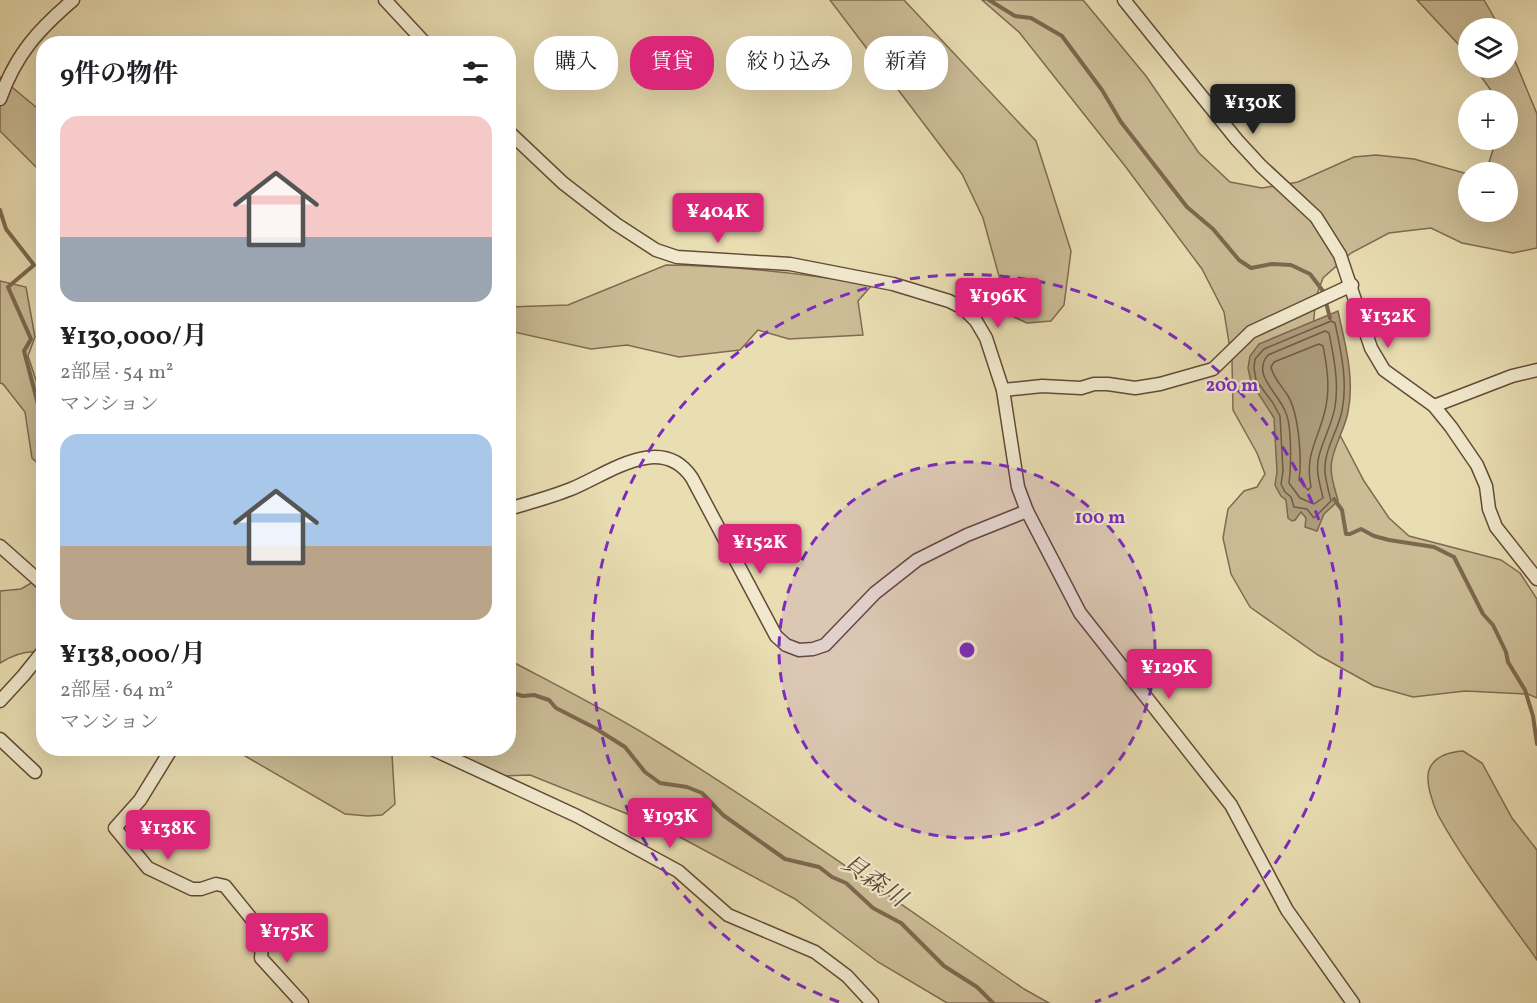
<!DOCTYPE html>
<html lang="ja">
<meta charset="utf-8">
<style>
body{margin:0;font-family:Vollkorn,"Noto Serif JP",serif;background:#f2f2f2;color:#202124;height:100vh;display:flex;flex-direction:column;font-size:22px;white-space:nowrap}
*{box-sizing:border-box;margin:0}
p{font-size:20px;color:#757577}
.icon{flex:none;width:33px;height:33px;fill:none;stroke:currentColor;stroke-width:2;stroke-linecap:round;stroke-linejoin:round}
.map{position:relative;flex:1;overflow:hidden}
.panel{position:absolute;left:36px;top:36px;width:480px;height:720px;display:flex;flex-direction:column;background:#fff;border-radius:24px;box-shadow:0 6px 24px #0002}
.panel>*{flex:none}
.banner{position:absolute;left:534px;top:36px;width:570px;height:54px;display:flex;gap:12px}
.buttons{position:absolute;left:1458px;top:18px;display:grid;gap:12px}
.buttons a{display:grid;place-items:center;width:60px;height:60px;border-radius:50%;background:#fff;box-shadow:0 6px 24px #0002;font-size:30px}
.price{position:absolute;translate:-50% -51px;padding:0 14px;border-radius:6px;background:#db2777;color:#fff;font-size:20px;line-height:39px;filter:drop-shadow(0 2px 3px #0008)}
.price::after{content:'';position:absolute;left:50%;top:36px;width:18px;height:14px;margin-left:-9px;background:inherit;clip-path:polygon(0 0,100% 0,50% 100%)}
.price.on{background:#222;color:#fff}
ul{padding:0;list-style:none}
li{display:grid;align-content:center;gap:12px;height:318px;padding:0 24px}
li span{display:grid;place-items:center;height:186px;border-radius:18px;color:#555}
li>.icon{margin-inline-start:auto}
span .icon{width:108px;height:108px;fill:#fffc;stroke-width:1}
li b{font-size:26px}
h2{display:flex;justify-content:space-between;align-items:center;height:72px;padding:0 24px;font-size:26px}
.pill{padding:0 21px;border-radius:24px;background:#fff;box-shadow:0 6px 24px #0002;font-size:21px;line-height:54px}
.pill.on{background:#db2777;color:#fff}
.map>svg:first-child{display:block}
</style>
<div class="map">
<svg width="1537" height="1003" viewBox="0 0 1537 1003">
<rect width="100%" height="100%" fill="#e9ddb2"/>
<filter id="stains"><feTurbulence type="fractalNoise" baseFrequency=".00333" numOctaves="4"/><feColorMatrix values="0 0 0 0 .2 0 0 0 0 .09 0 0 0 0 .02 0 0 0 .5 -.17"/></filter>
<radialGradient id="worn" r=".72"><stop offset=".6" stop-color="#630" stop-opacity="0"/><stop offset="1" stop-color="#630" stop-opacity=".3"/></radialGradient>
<g fill="#cbbc96" stroke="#806b51" stroke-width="1.5">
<path d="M830,0H904L1036,141L1071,251L1064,305L1051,321L1027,323L1014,317L1005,298L983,218L962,174Z"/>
<path d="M982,0H1083L1146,76L1199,153L1230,182L1262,188L1298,182L1354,157L1376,155L1414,159L1468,174V212H1508V172H1486L1496,140H1508V100H1493L1490,89L1475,68H1508V44L1537,114V248L1513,253L1462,243L1431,228L1389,233L1351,253L1323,278L1316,297L1313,328L1328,412L1364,481L1389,518L1409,536L1501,560L1520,573L1537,599V698L1528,694L1465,691L1413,697L1374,686L1318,655L1250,607L1231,574L1223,538L1228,509L1244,491L1257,487L1265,474L1257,453L1233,410L1232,361L1224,312L1202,269L1125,166L1019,32Z"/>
<path d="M1417,0H1484L1500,28H1468V58L1460,46Z"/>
<path d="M0,77L43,113V174L0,131Z"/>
<path d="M666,265C736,266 802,273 872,285L858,301L863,335L789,339L758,330L740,350L679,357L627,345L591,349L509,331L508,307L568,305Z"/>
<path d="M0,281L26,287L35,337L28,356L43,401V468L32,458L25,412L3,384L0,383Z"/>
<path d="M43,576V653C28,649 13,655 0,663V591L21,589Z"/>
<path d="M509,660C560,687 612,713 661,744C784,821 903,906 1024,989L1049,1003H947L878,962L795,899L665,829L530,775L502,776L478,769L455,749L508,748Z"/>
<path d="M233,749H390L392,755L395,804L382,815L368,816L345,814Z"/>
<path d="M1463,751L1482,763L1512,818L1537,850V960C1504,913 1466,866 1438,815C1433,804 1425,782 1429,770C1434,756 1450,752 1463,751Z"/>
</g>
<path fill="#ac9b7a" stroke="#7d674e" stroke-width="1.5" d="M1338,311C1345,344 1355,378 1348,412C1345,428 1335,444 1332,460C1329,474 1335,488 1338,501L1324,514L1317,531L1305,527L1306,518L1301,512L1295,520L1292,521L1288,518L1286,500L1281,496L1275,485L1277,472L1274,418L1251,382L1248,368L1250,356L1259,344Z"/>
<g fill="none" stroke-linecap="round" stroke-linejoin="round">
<g stroke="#715a43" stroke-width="1.5">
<path d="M1331,321L1335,323C1341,352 1348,381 1342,411C1338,431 1323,451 1325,473C1326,482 1329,492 1331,501L1314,518L1307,509L1294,507L1291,497L1285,492L1281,484L1283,471L1280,416L1273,403L1256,380L1254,368L1255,359L1264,349Z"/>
<path d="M1325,331L1329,333C1334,358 1339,382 1335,407C1332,424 1323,440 1319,456C1315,470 1320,484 1323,498L1314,504L1300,498L1289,483C1291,467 1292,428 1286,413C1279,393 1251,375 1268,355Z"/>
<path d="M1319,344L1323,346C1327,366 1330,386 1326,406C1320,438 1304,452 1311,487L1308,490L1299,480C1302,459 1299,414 1288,396C1282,386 1273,378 1271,367L1274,362Z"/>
</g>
<g stroke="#7d674e" stroke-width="4">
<path d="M989,0L1015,16L1031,18L1062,36L1102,90L1121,122L1187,207L1213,229L1239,260L1251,268L1272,264L1291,265L1310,274L1323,291L1330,318"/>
<path d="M0,210L6,229L34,265L8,287L31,339L24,351L44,427"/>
<path d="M1334,499L1342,510L1346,534H1350L1361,529L1374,536L1389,540L1434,547L1454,557L1483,614L1493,625L1506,652L1508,662L1525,690L1533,716L1537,744"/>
<path d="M508,692L523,696L534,695L549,700L556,708L595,728L625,747L645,772L660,783L687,787L702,793L723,815L785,859L819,867L832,877L846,883L873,908L901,923L944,966L977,987L993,1003"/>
</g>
<g stroke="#634b36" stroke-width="15">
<g id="minor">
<path d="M385,0L426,44"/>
<path d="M1124,0L1237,140L1261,166L1316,217L1340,255L1371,348L1384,370L1434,406L1451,427L1477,465L1486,486L1489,509L1496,527L1537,579"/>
<path d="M0,99C16,54 38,30 73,0"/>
<path d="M508,131L563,183L616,224L656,250L677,257L790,264L893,284L949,301L963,308L976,321L986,338L1003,390L1018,487L1027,511L1080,613L1231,805L1287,910L1353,1003"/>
<path d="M1003,390L1042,386L1081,388L1094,384H1108L1135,388L1160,384L1213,369L1251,332L1352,285"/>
<path d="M1434,406L1512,376L1537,370"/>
<path d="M508,509C529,503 551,497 571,489C608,474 661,432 692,478L776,636L786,645L799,650L813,649L825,645L875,593L917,560L967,535L1027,511"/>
<path d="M0,546L44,585"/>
<path d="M0,701L23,676L44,650"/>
<path d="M0,739L35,772"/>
<path d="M172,748L140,800L115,828L148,868L192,889H201L216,884L225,886L263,933L261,958L302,1003"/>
<path d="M430,748L577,816L678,871L728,915L815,952L847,976L872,1003"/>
</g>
</g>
<use href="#minor" stroke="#f1e9cd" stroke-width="12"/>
</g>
<circle cx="967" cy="650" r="188" fill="#7b2cbf" fill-opacity=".12"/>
<g fill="none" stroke="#7b2cbf" stroke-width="3" stroke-dasharray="10 8">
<circle cx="967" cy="650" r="188"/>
<path d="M839 1002A375 375 0 1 1 1095 1002"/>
</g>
<g text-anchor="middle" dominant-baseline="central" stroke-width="4.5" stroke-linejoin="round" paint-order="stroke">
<g font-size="24" font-style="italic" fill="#5f4732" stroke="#f1e9cd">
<text transform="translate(873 882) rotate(35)">貝森川</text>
</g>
</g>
<circle cx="967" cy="650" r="9" fill="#7b2cbf" stroke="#f1e9cd" stroke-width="3"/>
<g font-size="18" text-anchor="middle" font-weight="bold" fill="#7b2cbf" stroke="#f1e9cd" stroke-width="4.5" stroke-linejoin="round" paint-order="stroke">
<text x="1232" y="391">200 m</text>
<text x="1100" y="523">100 m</text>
</g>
<rect width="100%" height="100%" filter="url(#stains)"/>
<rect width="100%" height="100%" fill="url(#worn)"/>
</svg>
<div class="buttons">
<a><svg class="icon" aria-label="layers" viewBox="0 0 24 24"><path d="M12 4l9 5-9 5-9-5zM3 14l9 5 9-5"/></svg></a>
<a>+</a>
<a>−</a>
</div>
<b class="price on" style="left:1253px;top:135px">¥130K</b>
<b class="price" style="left:718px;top:244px">¥404K</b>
<b class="price" style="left:998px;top:329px">¥196K</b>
<b class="price" style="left:1388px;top:349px">¥132K</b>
<b class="price" style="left:760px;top:575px">¥152K</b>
<b class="price" style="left:1169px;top:700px">¥129K</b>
<b class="price" style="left:670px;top:849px">¥193K</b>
<b class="price" style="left:168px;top:861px">¥138K</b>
<b class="price" style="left:287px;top:964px">¥175K</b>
<div class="banner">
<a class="pill">購入</a>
<a class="pill on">賃貸</a>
<a class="pill">絞り込み</a>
<a class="pill">新着</a>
</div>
<section class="panel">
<h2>9件の物件<svg class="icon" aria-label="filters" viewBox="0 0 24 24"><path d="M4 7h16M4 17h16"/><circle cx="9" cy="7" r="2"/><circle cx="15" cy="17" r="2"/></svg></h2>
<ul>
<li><span style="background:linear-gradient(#f6c9c9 65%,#9aa5b1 0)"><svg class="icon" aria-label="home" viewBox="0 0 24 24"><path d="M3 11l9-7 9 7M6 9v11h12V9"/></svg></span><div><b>¥130,000/月</b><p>2部屋 · 54 m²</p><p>マンション</p></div></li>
<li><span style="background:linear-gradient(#a9c7e8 60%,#b9a48a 0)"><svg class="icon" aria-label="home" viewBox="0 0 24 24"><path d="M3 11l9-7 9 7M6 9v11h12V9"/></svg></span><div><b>¥138,000/月</b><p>2部屋 · 64 m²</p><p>マンション</p></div></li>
</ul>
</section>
</div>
